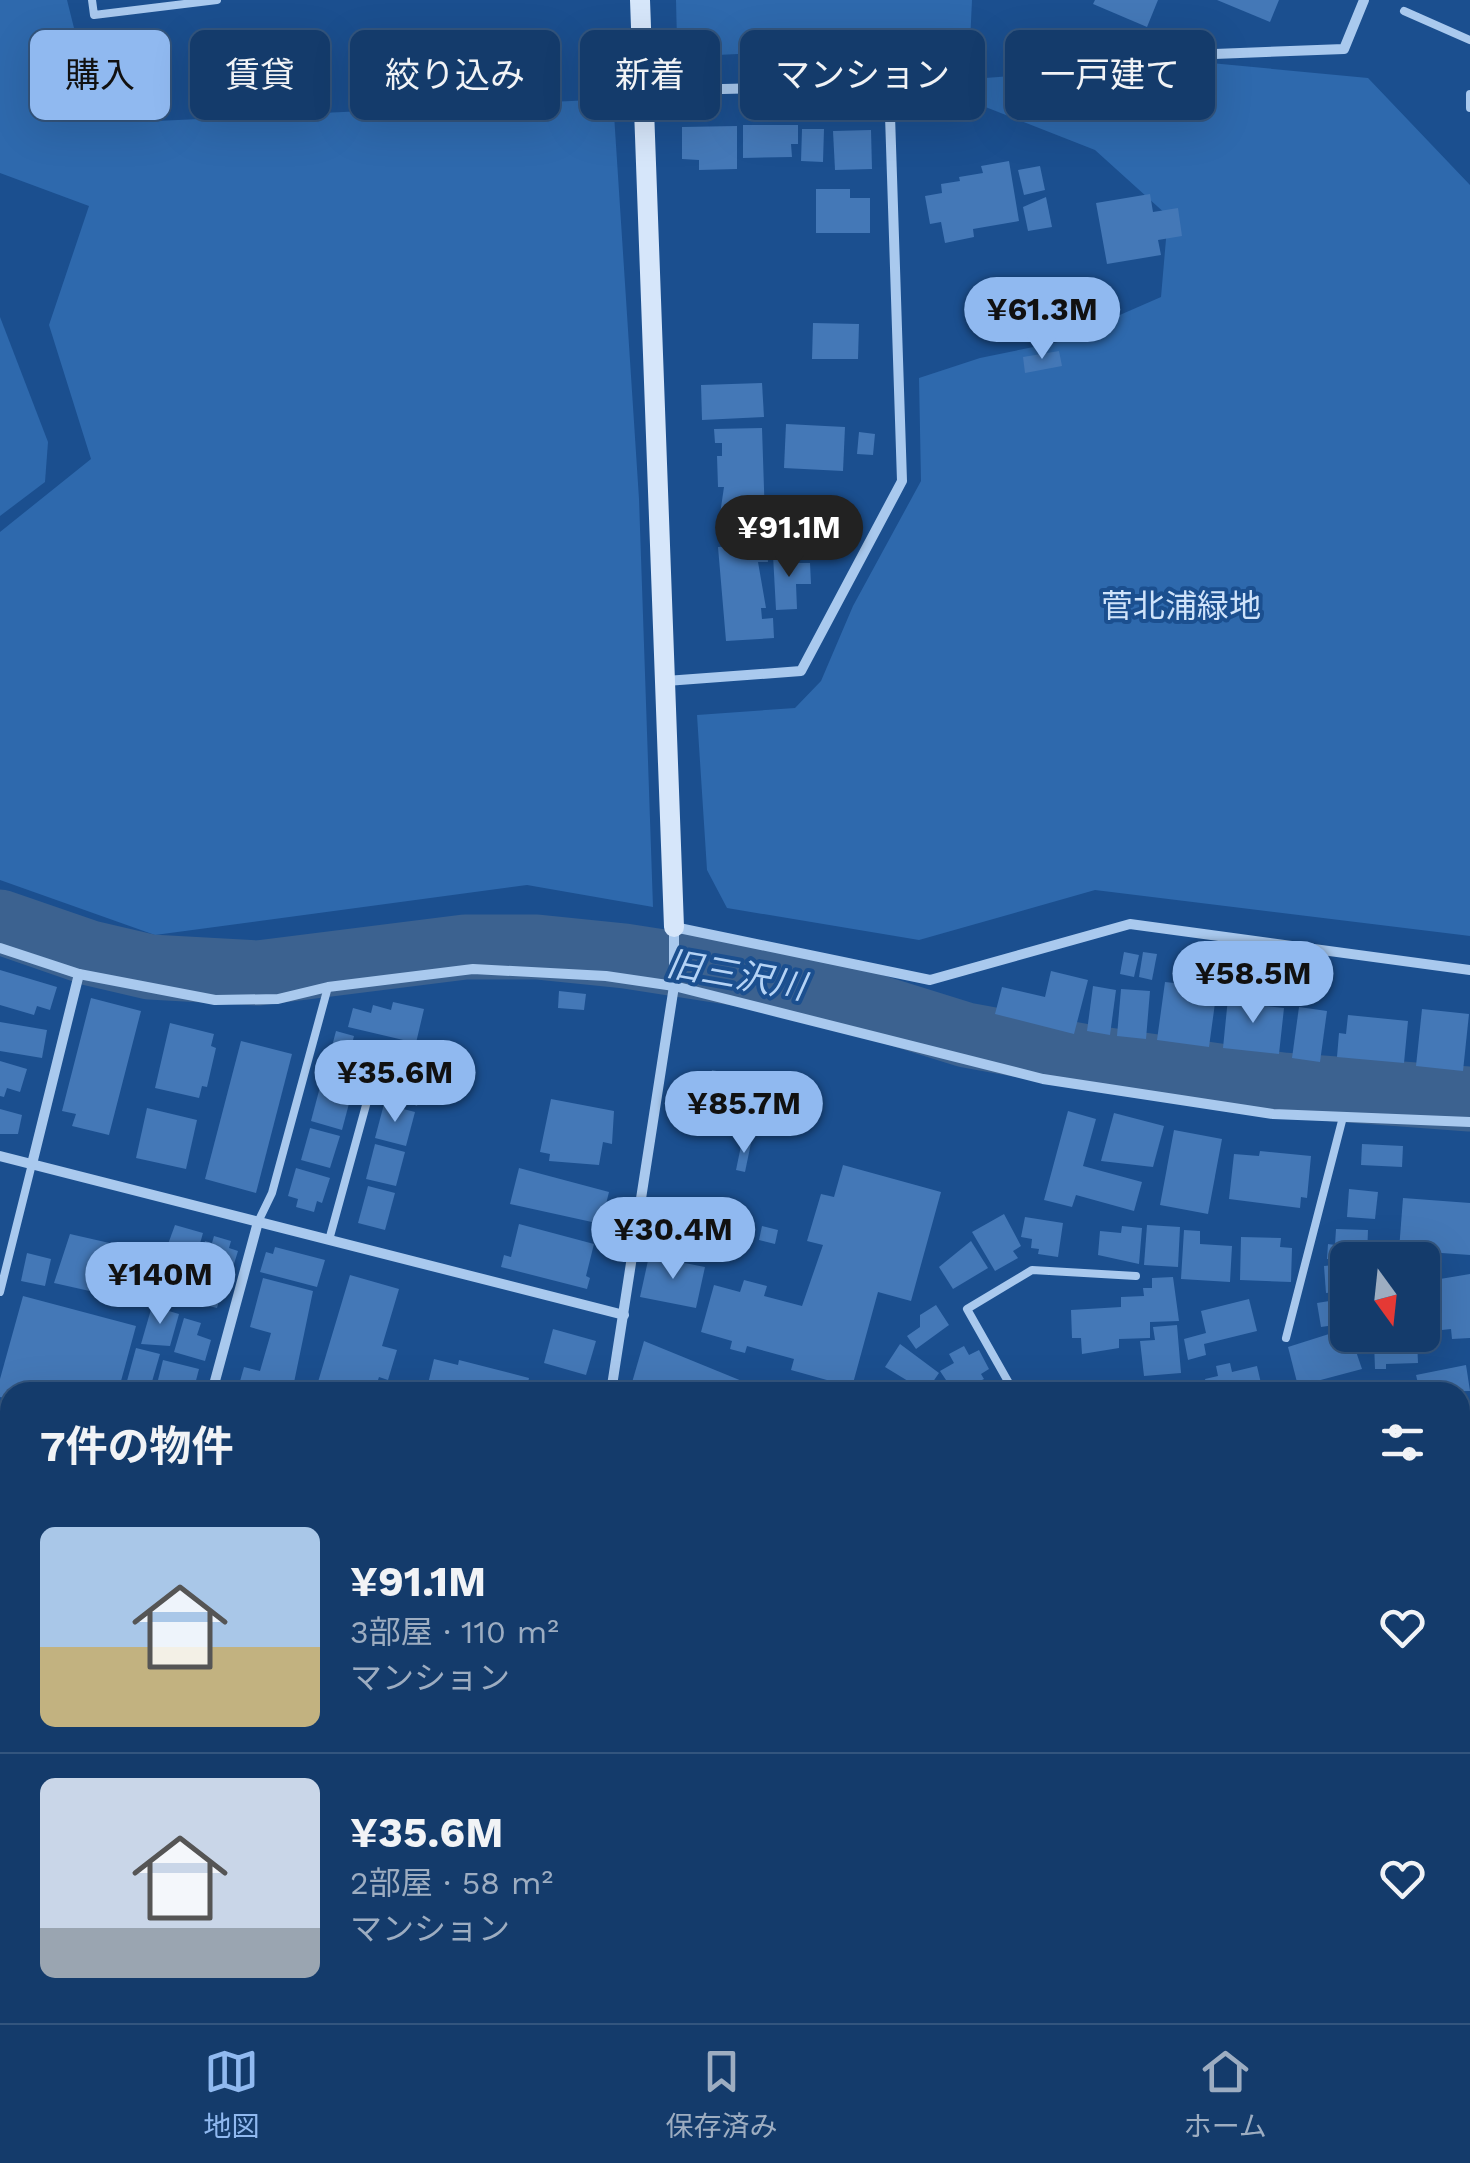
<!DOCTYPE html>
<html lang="ja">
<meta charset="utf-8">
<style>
body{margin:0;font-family:"Work Sans","Noto Sans JP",sans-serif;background:#214673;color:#f1f3f6;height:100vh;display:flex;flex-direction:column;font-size:38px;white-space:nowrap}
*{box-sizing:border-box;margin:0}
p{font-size:32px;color:#9dadc1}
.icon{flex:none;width:55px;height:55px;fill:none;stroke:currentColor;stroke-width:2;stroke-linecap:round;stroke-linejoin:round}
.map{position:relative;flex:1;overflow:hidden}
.details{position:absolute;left:0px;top:1382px;width:1470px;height:642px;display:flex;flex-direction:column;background:#143b6b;border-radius:30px 30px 0 0;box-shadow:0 10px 40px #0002,0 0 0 2px #33557e}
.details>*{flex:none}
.hud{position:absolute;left:30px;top:30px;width:1410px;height:90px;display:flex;gap:20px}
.needle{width:65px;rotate:165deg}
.buttons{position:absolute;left:1330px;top:1242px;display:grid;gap:20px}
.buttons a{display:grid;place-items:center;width:110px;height:110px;border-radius:15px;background:#143b6b;box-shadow:0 10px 40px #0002,0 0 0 2px #33557e;font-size:50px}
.price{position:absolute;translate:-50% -85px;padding:0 22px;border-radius:35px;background:#90b9f0;color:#111;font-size:32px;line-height:65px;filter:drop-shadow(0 2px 5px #0008)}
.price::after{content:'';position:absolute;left:50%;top:60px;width:30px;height:22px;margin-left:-15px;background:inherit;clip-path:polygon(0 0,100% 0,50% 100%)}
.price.on{background:#222;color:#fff}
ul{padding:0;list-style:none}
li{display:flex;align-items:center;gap:30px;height:250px;padding:0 40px}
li+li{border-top:2px solid #33557e}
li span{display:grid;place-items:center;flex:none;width:280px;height:200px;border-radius:15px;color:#555}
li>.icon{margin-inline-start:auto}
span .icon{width:120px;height:120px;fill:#fffc;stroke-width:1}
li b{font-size:42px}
h2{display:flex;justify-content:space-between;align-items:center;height:120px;padding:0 40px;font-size:42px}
.chip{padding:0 35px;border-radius:15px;background:#143b6b;box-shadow:0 10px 40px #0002,0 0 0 2px #33557e;font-size:35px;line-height:90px}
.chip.on{background:#90b9f0;color:#111}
.dock{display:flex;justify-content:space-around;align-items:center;height:140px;border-top:2px solid #33557e;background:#143b6b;font-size:28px;color:#9dadc1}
.dock a{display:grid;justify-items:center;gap:5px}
.dock .on{color:#90b9f0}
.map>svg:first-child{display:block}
</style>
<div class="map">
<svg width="1470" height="2023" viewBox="0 0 1470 2023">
<rect width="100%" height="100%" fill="#1b4f8f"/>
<g fill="#2e69ad">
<path d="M0,0H67L85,72L108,116L157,121L613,99L639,499L653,907L527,885L155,935L0,880V532L91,459L49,325L89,206L0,173Z"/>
<path d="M676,0H972L970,43L696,56L677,42Z"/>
<path d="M1200,62L1368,78L1470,185V936L1095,890L919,940L727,908L707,870L697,715L795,708L821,681L853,606L921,481L919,378L980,358L1058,342L1161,297L1168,216L1095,150L965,99L959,80Z"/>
<path d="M0,317L48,442L45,482L0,516Z"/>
</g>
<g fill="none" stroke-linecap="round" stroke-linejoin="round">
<path stroke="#3c6290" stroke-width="65" d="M0,922L90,953L150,967L258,973L465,947H537L625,956L799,983L966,1035L1093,1058L1282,1085L1470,1099"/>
</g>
<g fill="#4478b7">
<path d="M1095,0H1158L1147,27L1093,4Z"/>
<path d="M1217,0H1279L1270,22Z"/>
<path d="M743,125H798V144H791L792,157L743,158Z"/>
<path d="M737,126V169L699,170V160L682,159V127Z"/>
<path d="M802,129H824L823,162L801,161Z"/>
<path d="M871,130L872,169L835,170L833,131Z"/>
<path d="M1009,161L1019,221L973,229L974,237L945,243L941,222L930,224L925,196L942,193L941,184L960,181L959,177L983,173L981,166Z"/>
<path d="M1040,166L1045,190L1024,195L1018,170Z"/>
<path d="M816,189H850V198H870V233H816Z"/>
<path d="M1150,194L1153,212L1178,208L1182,236L1158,240L1161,255L1107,264L1096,203Z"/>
<path d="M1046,197L1052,227L1028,231L1023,207Z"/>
<path d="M1049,295L1055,330L1019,336L1013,301Z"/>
<path d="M813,323L859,324L858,359H812Z"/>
<path d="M1059,351L1062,366L1025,373L1023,357Z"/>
<path d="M762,383L764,417L702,420L701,385Z"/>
<path d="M786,424L845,427L843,471L784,468Z"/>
<path d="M762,428L765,519L719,521L724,487H718L717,456H722V443H715L714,429Z"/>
<path d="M859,432L875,434L873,455L857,454Z"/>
<path d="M767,544L768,562H758L766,608H761L762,619L773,618L774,638L726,641L718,547Z"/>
<path d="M798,554V563H810L811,584H796L797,609L776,610L773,555Z"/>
<path d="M1124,952L1139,955L1134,977L1120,974Z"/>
<path d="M1143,952L1157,954L1152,980L1139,977Z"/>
<path d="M0,970L57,987L50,1010L37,1006L34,1015L0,1005Z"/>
<path d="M1051,971L1088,980L1074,1034L995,1014L1002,987L1045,997Z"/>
<path d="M1204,979L1218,981L1209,1047L1157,1040L1165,982L1202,986Z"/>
<path d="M1093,986L1116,990L1110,1035L1087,1031Z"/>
<path d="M1121,989L1150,991L1146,1039L1117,1036Z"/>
<path d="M559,991L586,994L584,1010L558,1008Z"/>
<path d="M1254,997L1266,999L1265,1006L1284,1008L1279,1054L1223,1048L1228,998Z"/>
<path d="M91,998L141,1011L109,1135L72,1126L76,1114L62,1111Z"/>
<path d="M393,1002L424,1009L416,1043L348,1027L353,1008L371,1013L373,1005L391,1010Z"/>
<path d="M1299,1007L1327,1011L1320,1062L1292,1058Z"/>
<path d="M1422,1009L1469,1014L1463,1071L1416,1066Z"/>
<path d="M1348,1015L1408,1021L1404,1063L1337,1057L1339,1033L1346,1034Z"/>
<path d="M0,1022L47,1030L42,1058L0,1051Z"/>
<path d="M170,1023L214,1034L211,1046L216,1048L207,1087L202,1086L199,1098L155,1088Z"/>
<path d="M336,1031L354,1036L352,1044L366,1047L355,1089L323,1080Z"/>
<path d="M241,1041L292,1054L256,1193L205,1179Z"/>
<path d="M414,1049L432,1054L417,1106L381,1091L396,1057L410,1061Z"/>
<path d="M0,1061L27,1069L20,1092L7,1088L4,1097L0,1096Z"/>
<path d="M712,1070L735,1075L730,1100L706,1095Z"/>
<path d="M739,1071L759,1073L753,1110L734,1107Z"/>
<path d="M320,1087L351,1096L342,1130L311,1121Z"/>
<path d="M551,1099L614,1111L612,1144L603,1142L599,1165L549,1161L550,1154L540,1152Z"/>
<path d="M384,1104L415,1112L406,1146L375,1138Z"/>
<path d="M147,1108L197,1120L186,1169L136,1158Z"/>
<path d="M0,1109L22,1115L18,1134H0Z"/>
<path d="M1068,1111L1096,1119L1083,1166L1142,1182L1134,1211L1076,1195L1072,1207L1044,1200Z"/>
<path d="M1114,1113L1164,1126L1153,1167L1101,1161Z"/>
<path d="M310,1128L340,1136L330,1168L301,1160Z"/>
<path d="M1174,1130L1222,1139L1208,1214L1160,1205Z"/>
<path d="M742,1141L751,1143L745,1172L736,1170Z"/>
<path d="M375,1144L405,1152L396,1186L366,1179Z"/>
<path d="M1362,1144L1403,1146L1402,1167L1361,1165Z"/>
<path d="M1260,1151L1311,1156L1307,1198L1301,1197L1300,1208L1229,1199L1234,1154L1259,1156Z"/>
<path d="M843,1165L941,1192L911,1301L878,1292L852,1387L791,1370L794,1359L747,1346L745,1353L730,1349L732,1341L701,1332L714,1285L740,1292L744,1280L767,1286L764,1296L802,1306L823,1245L807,1241L821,1194L834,1197Z"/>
<path d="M296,1168L330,1178L322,1203L317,1201L314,1212L296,1207L298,1199L288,1196Z"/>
<path d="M519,1168L609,1192L601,1224L510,1204Z"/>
<path d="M368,1186L395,1193L385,1230L358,1223Z"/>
<path d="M1349,1189L1378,1192L1375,1219L1347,1217Z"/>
<path d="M1403,1198L1470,1203V1255L1399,1250Z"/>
<path d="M1004,1214L1021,1246L1013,1251L1018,1258L995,1271L972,1232Z"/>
<path d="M1025,1217L1063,1223L1058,1257L1038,1254L1039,1249L1031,1248L1032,1239L1021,1237Z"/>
<path d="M519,1224L594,1244L586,1276L590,1278L587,1289L501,1267L504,1255L511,1257Z"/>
<path d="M175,1225L203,1233L191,1275L160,1266Z"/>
<path d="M1147,1225L1180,1227L1178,1267L1144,1265Z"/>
<path d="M762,1226L778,1230L775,1244L759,1240Z"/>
<path d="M1122,1226L1142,1228L1139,1264L1098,1255L1100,1231L1121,1233Z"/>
<path d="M1336,1229L1368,1230L1367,1257L1327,1259L1328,1244L1335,1245Z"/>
<path d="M1184,1230L1200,1231V1244L1232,1246L1230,1282L1181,1279Z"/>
<path d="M70,1234L127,1247L126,1253L145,1257L140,1277L148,1278L145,1290L137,1289L134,1301L54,1283Z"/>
<path d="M214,1236L231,1241L229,1248L238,1251L230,1277L224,1274L222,1283L195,1276L205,1241L212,1243Z"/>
<path d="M1241,1237L1281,1238L1280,1247L1292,1248L1291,1282L1240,1280Z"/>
<path d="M971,1241L988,1268L953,1289L939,1267Z"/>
<path d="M275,1247L325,1260L317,1287L260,1272L266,1252L273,1254Z"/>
<path d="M27,1253L51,1259L45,1286L21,1281Z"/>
<path d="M649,1256L705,1267L696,1308L640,1297Z"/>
<path d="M1345,1264L1348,1291L1326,1293L1324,1266Z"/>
<path d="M168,1272L222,1290L217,1308L162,1294Z"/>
<path d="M1470,1274V1338L1452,1339L1451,1329L1423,1332L1422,1282Z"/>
<path d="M350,1275L399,1289L382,1346L397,1350L388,1380L379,1377L374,1392H315Z"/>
<path d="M1173,1277L1179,1321L1150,1322V1338L1119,1339V1348L1082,1354L1081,1338H1072L1071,1310L1121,1307V1297L1144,1296L1143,1288H1152V1278Z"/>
<path d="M263,1278L313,1291L292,1392H237L244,1367L260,1371L271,1333L250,1327Z"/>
<path d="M23,1296L136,1326L118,1392H74L49,1386L43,1392H10V1399L0,1397V1379Z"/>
<path d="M1348,1298V1323L1321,1327L1317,1303Z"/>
<path d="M1249,1299L1257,1331L1204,1344L1206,1355L1188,1360L1184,1339L1206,1333L1201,1311Z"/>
<path d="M936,1305L949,1325L916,1349L907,1336L920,1327V1315Z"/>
<path d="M152,1306L179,1314L170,1346L141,1344Z"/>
<path d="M184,1318L201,1323L197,1335L211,1340L205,1361L174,1352Z"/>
<path d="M1177,1325L1181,1373L1144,1376L1140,1341L1155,1340L1153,1327Z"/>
<path d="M1348,1328L1362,1369L1298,1386L1288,1347Z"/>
<path d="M553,1329L596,1341L586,1375L544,1363Z"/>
<path d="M1417,1340L1418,1363L1386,1364V1369H1375L1374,1342Z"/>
<path d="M644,1341L769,1392H648L631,1386Z"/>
<path d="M900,1344L939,1373L926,1392L885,1367Z"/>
<path d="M964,1346L969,1355L979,1350L989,1369L981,1374L984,1379L958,1392H936L932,1387L946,1380L940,1371L954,1363L949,1354Z"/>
<path d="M136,1348L160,1354L149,1392H124Z"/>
<path d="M434,1359L458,1365L459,1360L529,1378L526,1392H426Z"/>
<path d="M163,1360L199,1369L193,1392H155Z"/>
<path d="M1230,1363L1232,1372L1257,1366L1263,1392H1209L1205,1379L1218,1376L1216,1366Z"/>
<path d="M1466,1365L1470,1391L1420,1392L1416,1375Z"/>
<path d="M1465,1439L1470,1466L1460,1469V1440Z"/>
<path d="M1469,1535L1470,1570L1460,1573V1538Z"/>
<path d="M10,1537V1591L0,1597V1544Z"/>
<path d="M1470,1720V1765L1460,1758V1730Z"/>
<path d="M10,1748V1787L0,1794V1755Z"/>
<path d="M1460,1779L1470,1786V1814L1465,1822L1460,1819Z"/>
<path d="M10,1822V1888L5,1881L0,1885V1829Z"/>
<path d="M1460,1865L1470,1873V1908L1460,1920Z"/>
<path d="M10,1973V2015H52L53,2023H0V1974Z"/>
<path d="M1470,1983V2010L1460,2001Z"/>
<path d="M67,2015H144L146,2020L69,2023Z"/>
<path d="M307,2015H353L343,2023H314Z"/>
<path d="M410,2015H484L487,2019L399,2023Z"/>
<path d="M520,2015H554L559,2021L509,2023Z"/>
<path d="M643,2015H680L685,2020L653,2023Z"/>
<path d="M720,2015H767L757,2023H722Z"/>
<path d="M842,2015H921L919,2023H840Z"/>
<path d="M930,2015H962L961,2019L970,2023H928Z"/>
<path d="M1076,2015H1125L1120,2023H1090Z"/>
</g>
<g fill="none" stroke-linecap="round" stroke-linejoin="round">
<g stroke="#a9c9ee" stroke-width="8">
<path d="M92,0L94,15L217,0"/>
<path d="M1404,11L1470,40"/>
<path d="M1470,94V108"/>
<path d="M258,1222L272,1193L328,987"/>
<path d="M329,1240L377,1065"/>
<path d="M0,1292L32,1164"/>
<path d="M1286,1338L1343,1117"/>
<path d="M1014,1392L967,1309L1032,1270L1136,1276"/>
<path d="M1460,1419L1470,1417"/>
<path d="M0,1918L10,1916"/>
<path d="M275,2015L281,2023"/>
<path d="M623,2015L631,2023"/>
<path d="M799,2015L805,2023"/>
<path d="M1015,2015L1020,2023"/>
<path d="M703,2023V2015"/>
</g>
<g stroke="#a9c9ee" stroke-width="10">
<path d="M1112,58L1344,49L1364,0"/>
<path d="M641,91L889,85L902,481L801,671L666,681"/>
<path d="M0,948L79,974L215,1000L278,999L328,987L473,969L606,976L674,986L1043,1079L1273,1114L1470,1122"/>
<path d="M0,1156L624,1315"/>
<path d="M32,1164L79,974"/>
<path d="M212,1392L258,1222"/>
<path d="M611,1392L674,986V927L930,980L1130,924L1470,970"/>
<path d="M1460,1610L1470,1607"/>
<path d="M1460,1673L1467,1658"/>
<path d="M1460,1971L1470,1959"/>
<path d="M210,2015L214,2023"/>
<path d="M248,2023L251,2015"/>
<path d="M1143,2023L1146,2015"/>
<path d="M1323,2023V2015"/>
<path d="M1417,2023L1423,2015"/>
</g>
<path stroke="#d6e6fa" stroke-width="20" d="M640,0L674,927"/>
</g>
<g text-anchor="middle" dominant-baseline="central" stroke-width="8" stroke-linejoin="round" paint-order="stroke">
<g font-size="32" fill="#cfe3fa" stroke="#1b4f8f">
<text x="1181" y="606">菅北浦緑地</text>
</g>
<g font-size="35" font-style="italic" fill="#b5d3f5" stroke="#1b4f8f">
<text transform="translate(736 975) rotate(10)">旧三沢川</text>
</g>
</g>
</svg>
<div class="buttons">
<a><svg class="needle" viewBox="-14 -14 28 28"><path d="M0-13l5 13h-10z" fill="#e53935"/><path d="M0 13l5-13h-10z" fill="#9dadc1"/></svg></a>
</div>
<b class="price" style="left:1042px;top:362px">¥61.3M</b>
<b class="price on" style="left:789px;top:580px">¥91.1M</b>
<b class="price" style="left:1253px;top:1026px">¥58.5M</b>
<b class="price" style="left:395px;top:1125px">¥35.6M</b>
<b class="price" style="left:744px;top:1156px">¥85.7M</b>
<b class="price" style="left:673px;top:1282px">¥30.4M</b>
<b class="price" style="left:160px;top:1327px">¥140M</b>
<div class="hud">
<a class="chip on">購入</a>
<a class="chip">賃貸</a>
<a class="chip">絞り込み</a>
<a class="chip">新着</a>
<a class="chip">マンション</a>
<a class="chip">一戸建て</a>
</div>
<section class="details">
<h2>7件の物件<svg class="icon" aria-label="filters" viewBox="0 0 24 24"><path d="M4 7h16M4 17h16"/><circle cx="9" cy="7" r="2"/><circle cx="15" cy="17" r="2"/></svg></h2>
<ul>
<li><span style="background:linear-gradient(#a9c7e8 60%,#c2b280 0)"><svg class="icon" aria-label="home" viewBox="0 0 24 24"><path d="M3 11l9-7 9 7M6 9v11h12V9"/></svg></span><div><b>¥91.1M</b><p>3部屋 · 110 m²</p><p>マンション</p></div><svg class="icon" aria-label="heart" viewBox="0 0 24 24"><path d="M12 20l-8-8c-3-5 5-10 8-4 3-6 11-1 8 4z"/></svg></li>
<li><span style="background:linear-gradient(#c9d6e8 75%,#9aa5b1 0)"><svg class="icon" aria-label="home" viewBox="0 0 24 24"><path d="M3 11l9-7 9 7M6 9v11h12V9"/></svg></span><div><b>¥35.6M</b><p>2部屋 · 58 m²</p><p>マンション</p></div><svg class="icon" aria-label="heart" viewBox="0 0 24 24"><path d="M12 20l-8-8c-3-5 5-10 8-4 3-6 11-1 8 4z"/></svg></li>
</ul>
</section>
</div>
<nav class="dock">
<a class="on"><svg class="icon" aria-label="map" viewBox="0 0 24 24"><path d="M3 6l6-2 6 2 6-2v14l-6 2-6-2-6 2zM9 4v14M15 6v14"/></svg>地図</a>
<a><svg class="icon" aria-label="saved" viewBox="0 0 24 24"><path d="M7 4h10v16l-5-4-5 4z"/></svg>保存済み</a>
<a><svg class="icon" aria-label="home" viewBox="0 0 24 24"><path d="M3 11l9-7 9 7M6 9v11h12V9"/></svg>ホーム</a>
</nav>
